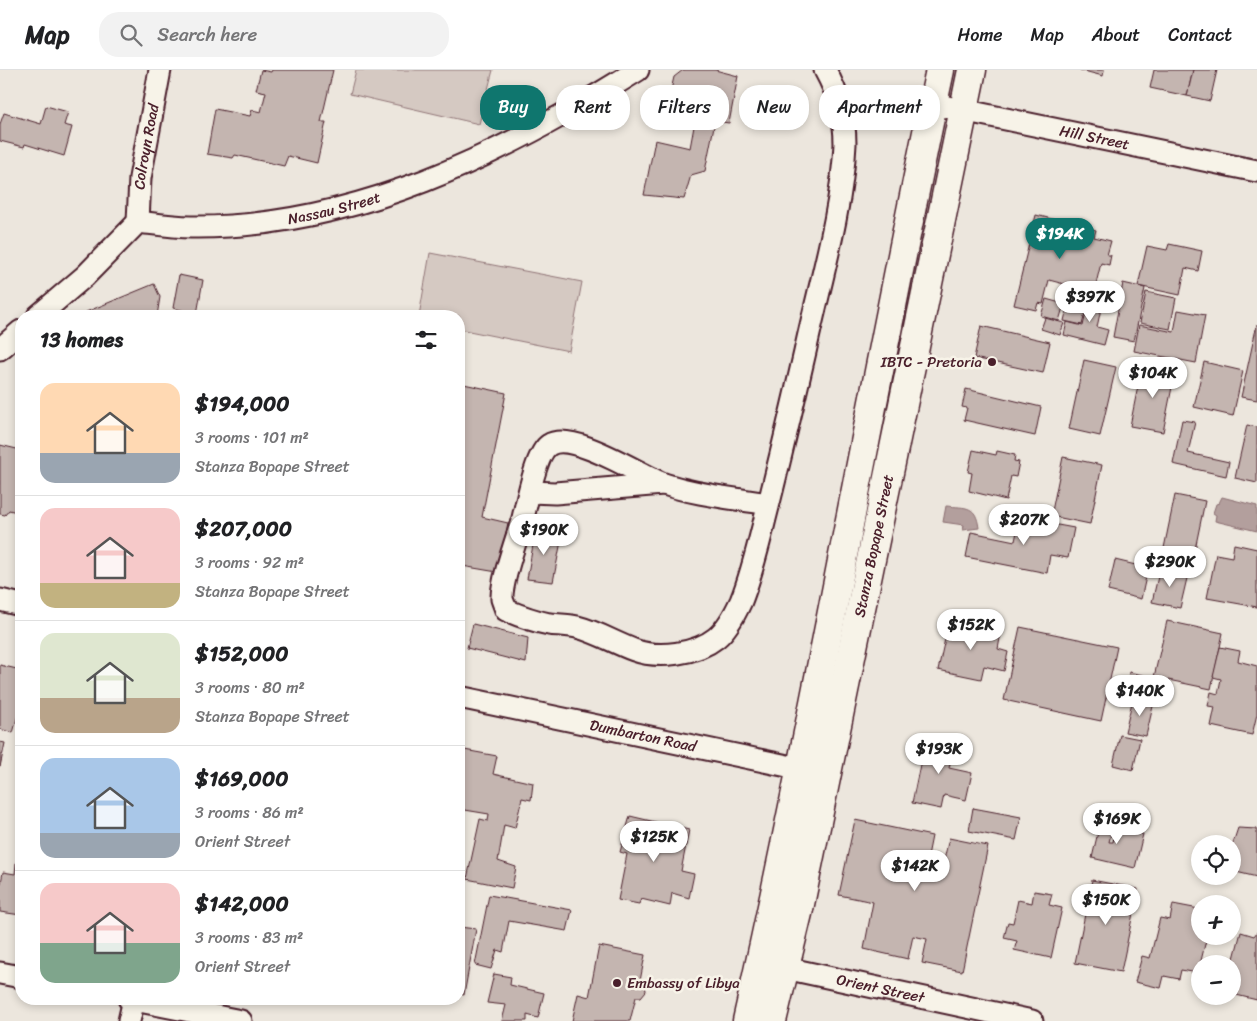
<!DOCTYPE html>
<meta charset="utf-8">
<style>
body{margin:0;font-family:Sriracha,sans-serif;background:#f2f2f2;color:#202124;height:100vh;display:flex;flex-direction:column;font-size:19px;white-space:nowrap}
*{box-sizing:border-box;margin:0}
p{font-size:16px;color:#757577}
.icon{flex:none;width:28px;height:28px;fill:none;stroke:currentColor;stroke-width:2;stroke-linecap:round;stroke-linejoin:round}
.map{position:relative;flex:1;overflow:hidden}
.drawer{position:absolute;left:15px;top:240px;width:450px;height:695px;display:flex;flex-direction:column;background:#fff;border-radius:20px;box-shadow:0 2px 8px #0003}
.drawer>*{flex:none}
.top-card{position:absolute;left:480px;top:15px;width:475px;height:45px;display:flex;gap:10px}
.tools{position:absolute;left:1191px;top:765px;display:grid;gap:10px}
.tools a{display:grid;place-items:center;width:50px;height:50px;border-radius:50%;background:#fff;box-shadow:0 2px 8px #0003;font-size:25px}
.price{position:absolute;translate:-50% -42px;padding:0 11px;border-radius:18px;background:#fff;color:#222;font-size:16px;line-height:32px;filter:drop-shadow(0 1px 2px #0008)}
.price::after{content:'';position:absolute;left:50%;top:30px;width:15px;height:11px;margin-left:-8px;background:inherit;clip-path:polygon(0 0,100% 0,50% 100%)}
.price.on{background:#0f766e;color:#fff}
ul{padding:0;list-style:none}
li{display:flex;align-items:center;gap:15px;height:125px;padding:0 25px}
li+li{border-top:1px solid #e0e0e0}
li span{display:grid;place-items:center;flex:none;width:140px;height:100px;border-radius:15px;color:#555}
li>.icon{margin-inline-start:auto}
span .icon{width:60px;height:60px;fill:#fffc;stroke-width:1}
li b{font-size:21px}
h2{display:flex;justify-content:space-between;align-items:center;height:60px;padding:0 25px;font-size:21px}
.tag{padding:0 18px;border-radius:20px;background:#fff;box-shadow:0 2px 8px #0003;font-size:18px;line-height:45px}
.tag.on{background:#0f766e;color:#fff}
header{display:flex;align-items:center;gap:30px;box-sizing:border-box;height:70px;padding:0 25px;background:#fff;border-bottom:1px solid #e0e0e0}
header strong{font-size:24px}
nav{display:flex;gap:28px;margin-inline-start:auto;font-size:18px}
.search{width:350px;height:45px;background:#f2f2f2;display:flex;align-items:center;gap:12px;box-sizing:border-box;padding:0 18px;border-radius:20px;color:#757577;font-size:19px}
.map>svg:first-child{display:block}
</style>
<header>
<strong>Map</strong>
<div class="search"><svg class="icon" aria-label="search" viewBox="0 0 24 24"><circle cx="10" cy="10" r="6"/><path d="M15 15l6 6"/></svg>Search here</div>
<nav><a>Home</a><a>Map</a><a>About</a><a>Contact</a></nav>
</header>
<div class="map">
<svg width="1257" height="951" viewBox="0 0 1257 951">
<rect width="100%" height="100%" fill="#ece6dd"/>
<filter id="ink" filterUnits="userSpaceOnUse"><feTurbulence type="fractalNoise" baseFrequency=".02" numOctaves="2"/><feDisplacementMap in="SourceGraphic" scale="10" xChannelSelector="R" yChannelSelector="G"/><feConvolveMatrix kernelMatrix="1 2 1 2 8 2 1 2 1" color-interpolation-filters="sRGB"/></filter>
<g filter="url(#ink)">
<g fill="#d5c9c2" stroke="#907476">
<path d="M356,0H493L479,54L350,24Z"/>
<path d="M430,183L582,212L569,281L459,259V246H419Z"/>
</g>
<g fill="#b39f9d" stroke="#896c6f">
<path d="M1222,427L1257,436V461L1215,451L1216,445L1213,443L1216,434L1219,433Z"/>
<path d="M946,436C967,438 976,435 979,458L963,460L964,455L943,452Z"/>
</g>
<g fill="#c4b5b0" stroke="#4a1f2b">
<path d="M261,0L271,2L272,0H333L321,52H326L317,93L288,86L284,96L235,85L233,88L207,84L215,39L250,46L252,40L261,42L266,22L256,20Z"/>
<path d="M683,0H715L738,6L729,53L715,51L705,101L691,105L684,129L644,125L655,70L690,78L695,51L665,46L674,7Z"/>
<path d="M1080,0H1104L1103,6Z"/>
<path d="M1154,0H1193L1187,26L1150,18Z"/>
<path d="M1193,0H1217L1210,31L1187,26Z"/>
<path d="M46,36L68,42L64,55L72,57L64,86L25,74L24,77L0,71V54L4,43L41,54Z"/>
<path d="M1036,145L1096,160L1094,167L1111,171L1107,185H1111L1109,195L1101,193L1094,222L1049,210L1043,234L1038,233L1036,240L1014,235Z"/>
<path d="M1169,174L1202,181L1198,201L1185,198L1180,225L1138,216L1147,176L1167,180Z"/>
<path d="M179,205L203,210L197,244L173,238Z"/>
<path d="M1123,213L1145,218L1134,271L1113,267Z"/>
<path d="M154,214L160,227L157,246H85L86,242Z"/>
<path d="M1091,221L1104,225L1097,257L1108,260L1104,275L1064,265L1067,252L1083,256Z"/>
<path d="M1146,222L1176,228L1170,259L1140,253Z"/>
<path d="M1046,229L1064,234L1059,251L1041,246Z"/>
<path d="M1068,234L1086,239L1082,255L1064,251Z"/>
<path d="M1178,240L1205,245L1196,293L1134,281L1139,255L1174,262Z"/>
<path d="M1045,248L1064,253L1060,265L1041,259Z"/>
<path d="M1257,254V330L1241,327Z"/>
<path d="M981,256L1050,272L1043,303L974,288Z"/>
<path d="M1084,290L1116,297L1100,366L1069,359Z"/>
<path d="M1204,292L1243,301L1233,346L1194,337Z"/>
<path d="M1142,296L1175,302L1163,362L1130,356Z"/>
<path d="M459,313L506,323L482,447L508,453L497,502L462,496L459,510Z"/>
<path d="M966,319L1041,337L1035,366L964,350L967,338L962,337Z"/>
<path d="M1182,350L1195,352L1188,383L1229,392L1226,406L1173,394Z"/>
<path d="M1247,355L1257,357V413L1235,408Z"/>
<path d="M0,375L21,380V443L9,440L5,445L0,444Z"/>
<path d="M973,380L996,385L997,381L1015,385L1014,391L1019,392L1016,407L1011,406L1006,430L969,421L972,403L968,402Z"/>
<path d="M1063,387L1102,395L1090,454L1051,446Z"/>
<path d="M1175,425L1205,431L1193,489L1163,483Z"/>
<path d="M1020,448L1074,458L1068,488L1050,485L1047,503L966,487L971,462L1015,471Z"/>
<path d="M536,458L562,466L553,512L527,509Z"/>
<path d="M1234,474L1257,479V537L1207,528L1216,484L1232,487Z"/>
<path d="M1115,490L1148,498L1141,529L1108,521Z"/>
<path d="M1160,498L1188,504L1180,538L1152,532Z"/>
<path d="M949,551L1001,563L998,579L1008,582L1004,601L984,596L981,609L938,600Z"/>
<path d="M1167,551L1223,563L1211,619L1154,607Z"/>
<path d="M473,554L528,568L526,593L467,578Z"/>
<path d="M1020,557L1117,577L1101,651L1004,630Z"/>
<path d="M1220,577L1240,581L1238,591L1257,596V644L1252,665L1211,656L1215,637L1208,636L1211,622L1218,624L1221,609L1213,607Z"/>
<path d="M0,595L21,600V634L13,663L0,659Z"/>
<path d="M1129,602L1160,609L1156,626L1126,620Z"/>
<path d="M1133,628L1154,632L1146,666L1125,662Z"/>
<path d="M1120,665L1140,669L1133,700L1113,695Z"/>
<path d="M926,666L955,672L949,698L972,703L966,730L944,725L941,739L912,733Z"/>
<path d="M0,672L5,673L0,697Z"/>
<path d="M459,679L497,686L493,704L533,713L531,730L522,728L515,758L504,755L498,791L516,797L512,818L467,809L480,749L488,751L489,744L459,739Z"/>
<path d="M973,738L1021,747L1016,770L969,761Z"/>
<path d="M630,746L689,760L681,801L694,804L689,828L672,823L670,836L641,829L639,834L618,830L627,784L620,782Z"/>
<path d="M1101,749L1114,752L1109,772H1113L1116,758L1143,764L1135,798L1092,788Z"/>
<path d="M855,750L932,766L928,786L944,790L949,768L988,776L962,901L922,893L927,869L913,866L908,889L864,879L873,832L839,825Z"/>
<path d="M1238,758L1257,759V807L1232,801V776Z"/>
<path d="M16,793L21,794V845L0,842V818L3,802L15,804Z"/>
<path d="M1092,810L1138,819L1121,902L1075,893Z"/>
<path d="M1034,821L1052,824L1049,835L1062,838L1051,888L1014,880L1017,871L1004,868L1008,852L1013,853L1018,830L1032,833Z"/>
<path d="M489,825L572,840L567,861L509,851L503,882L497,880L491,899L475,895Z"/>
<path d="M1173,834L1199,839L1196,854L1200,855V866H1207L1198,903L1181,900L1179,909L1164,906L1161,918L1135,912L1142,886L1150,888L1160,848L1170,850Z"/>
<path d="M459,857L476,859L464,925L459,924Z"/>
<path d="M1241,862L1254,866L1257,862V930L1232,924V896Z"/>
<path d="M599,876L645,885L640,911L645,914L646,921L641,927H636L630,951H572L578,924L589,927Z"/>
<path d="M494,904L511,907L510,915L544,923L538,948L527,945V951H502L506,935L487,933Z"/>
</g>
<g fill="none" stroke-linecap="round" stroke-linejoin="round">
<g stroke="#4a1f2b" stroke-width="25">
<g id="minor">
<path id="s1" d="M933,34L1257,101"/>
<path id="s2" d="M138,152C155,154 173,157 191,157C352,159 504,84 638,0"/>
<path id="s3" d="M138,152L140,108L160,0"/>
<path d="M38,246L85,206L138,152"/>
<path d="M0,279L21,261"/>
<path d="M531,422L555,423L663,414"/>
<path d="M768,434C734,428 697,425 664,414C640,405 572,360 549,375C536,383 527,432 523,448C517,468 501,511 502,529C503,532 505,537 506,540C520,546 534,551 549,554C558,555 568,555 577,557C597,562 615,573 634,580C658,589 696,584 716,568C727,559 735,544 741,531C753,501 760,468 768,437C781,385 793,334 805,282C819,216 842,141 845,74C845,46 838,24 825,0"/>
<path d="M0,530L21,535"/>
<path id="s4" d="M459,627L816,702"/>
<path id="s5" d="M771,895L1032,951"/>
<path d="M0,903L21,907"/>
<path d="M129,929L241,951"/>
<path d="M129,951L134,929"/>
</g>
</g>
<g stroke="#4a1f2b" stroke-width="31">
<g id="secondary">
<path d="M747,951C818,635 873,316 940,0"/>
<path id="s6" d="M772,951L799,839L972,0"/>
</g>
</g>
<use href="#minor" stroke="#f7f3e8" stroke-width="21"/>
<use href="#secondary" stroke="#f7f3e8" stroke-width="28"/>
</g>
</g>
<g fill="#4a1f2b" stroke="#f7f3e8" stroke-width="2">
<circle cx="992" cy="292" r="5"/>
<circle cx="617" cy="913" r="5"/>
</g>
<g text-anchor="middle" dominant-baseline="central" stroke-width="5" stroke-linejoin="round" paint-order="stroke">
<g font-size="15" fill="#4a1f2b" stroke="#f7f3e8">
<text stroke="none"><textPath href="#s1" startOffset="165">Hill Street</textPath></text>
<text stroke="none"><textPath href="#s3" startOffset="76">Colroyn Road</textPath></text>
<text stroke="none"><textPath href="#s2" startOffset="198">Nassau Street</textPath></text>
<text stroke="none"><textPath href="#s6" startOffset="486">Stanza Bopape Street</textPath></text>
<text stroke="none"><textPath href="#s4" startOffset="188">Dumbarton Road</textPath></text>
<text stroke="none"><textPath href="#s5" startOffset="112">Orient Street</textPath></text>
</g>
<g font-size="15" fill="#4a1f2b" stroke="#f7f3e8" text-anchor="end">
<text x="982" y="292">IBTC - Pretoria</text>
<text x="627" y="913" text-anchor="start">Embassy of Libya</text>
</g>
</g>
</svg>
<div class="tools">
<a><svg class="icon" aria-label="locate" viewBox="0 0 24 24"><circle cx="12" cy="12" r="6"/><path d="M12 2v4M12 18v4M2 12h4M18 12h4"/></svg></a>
<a>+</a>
<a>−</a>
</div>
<b class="price on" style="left:1060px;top:190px">$194K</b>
<b class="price" style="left:1090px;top:253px">$397K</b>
<b class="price" style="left:1153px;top:329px">$104K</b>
<b class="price" style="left:1024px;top:476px">$207K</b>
<b class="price" style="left:544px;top:486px">$190K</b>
<b class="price" style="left:1170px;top:518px">$290K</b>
<b class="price" style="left:971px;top:581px">$152K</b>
<b class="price" style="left:1140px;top:647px">$140K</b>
<b class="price" style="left:939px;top:705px">$193K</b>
<b class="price" style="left:1117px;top:775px">$169K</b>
<b class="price" style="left:654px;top:793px">$125K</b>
<b class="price" style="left:915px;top:822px">$142K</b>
<b class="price" style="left:1106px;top:856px">$150K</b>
<div class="top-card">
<a class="tag on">Buy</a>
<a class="tag">Rent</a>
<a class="tag">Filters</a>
<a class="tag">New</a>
<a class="tag">Apartment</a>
</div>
<section class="drawer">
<h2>13 homes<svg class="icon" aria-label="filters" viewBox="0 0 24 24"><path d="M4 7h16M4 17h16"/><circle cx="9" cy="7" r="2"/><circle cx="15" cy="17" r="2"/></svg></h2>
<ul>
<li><span style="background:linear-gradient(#ffd9b3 70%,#9aa5b1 0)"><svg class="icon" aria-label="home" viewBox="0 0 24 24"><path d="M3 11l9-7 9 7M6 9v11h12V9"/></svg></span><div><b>$194,000</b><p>3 rooms · 101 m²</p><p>Stanza Bopape Street</p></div></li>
<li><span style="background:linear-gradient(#f6c9c9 75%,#c2b280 0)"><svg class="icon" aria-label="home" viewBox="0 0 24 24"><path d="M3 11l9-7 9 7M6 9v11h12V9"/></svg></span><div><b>$207,000</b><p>3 rooms · 92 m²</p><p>Stanza Bopape Street</p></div></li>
<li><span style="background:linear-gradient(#dfe7d0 65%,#b9a48a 0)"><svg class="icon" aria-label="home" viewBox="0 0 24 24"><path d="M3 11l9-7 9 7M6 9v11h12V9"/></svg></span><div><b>$152,000</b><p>3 rooms · 80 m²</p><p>Stanza Bopape Street</p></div></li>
<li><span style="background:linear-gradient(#a9c7e8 75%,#9aa5b1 0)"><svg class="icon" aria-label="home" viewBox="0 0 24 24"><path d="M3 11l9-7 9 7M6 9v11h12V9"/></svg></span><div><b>$169,000</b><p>3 rooms · 86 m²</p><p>Orient Street</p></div></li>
<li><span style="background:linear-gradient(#f6c9c9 60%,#7fa58c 0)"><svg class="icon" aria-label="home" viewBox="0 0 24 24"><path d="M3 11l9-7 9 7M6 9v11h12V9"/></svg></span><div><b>$142,000</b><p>3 rooms · 83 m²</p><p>Orient Street</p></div></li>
</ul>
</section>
</div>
